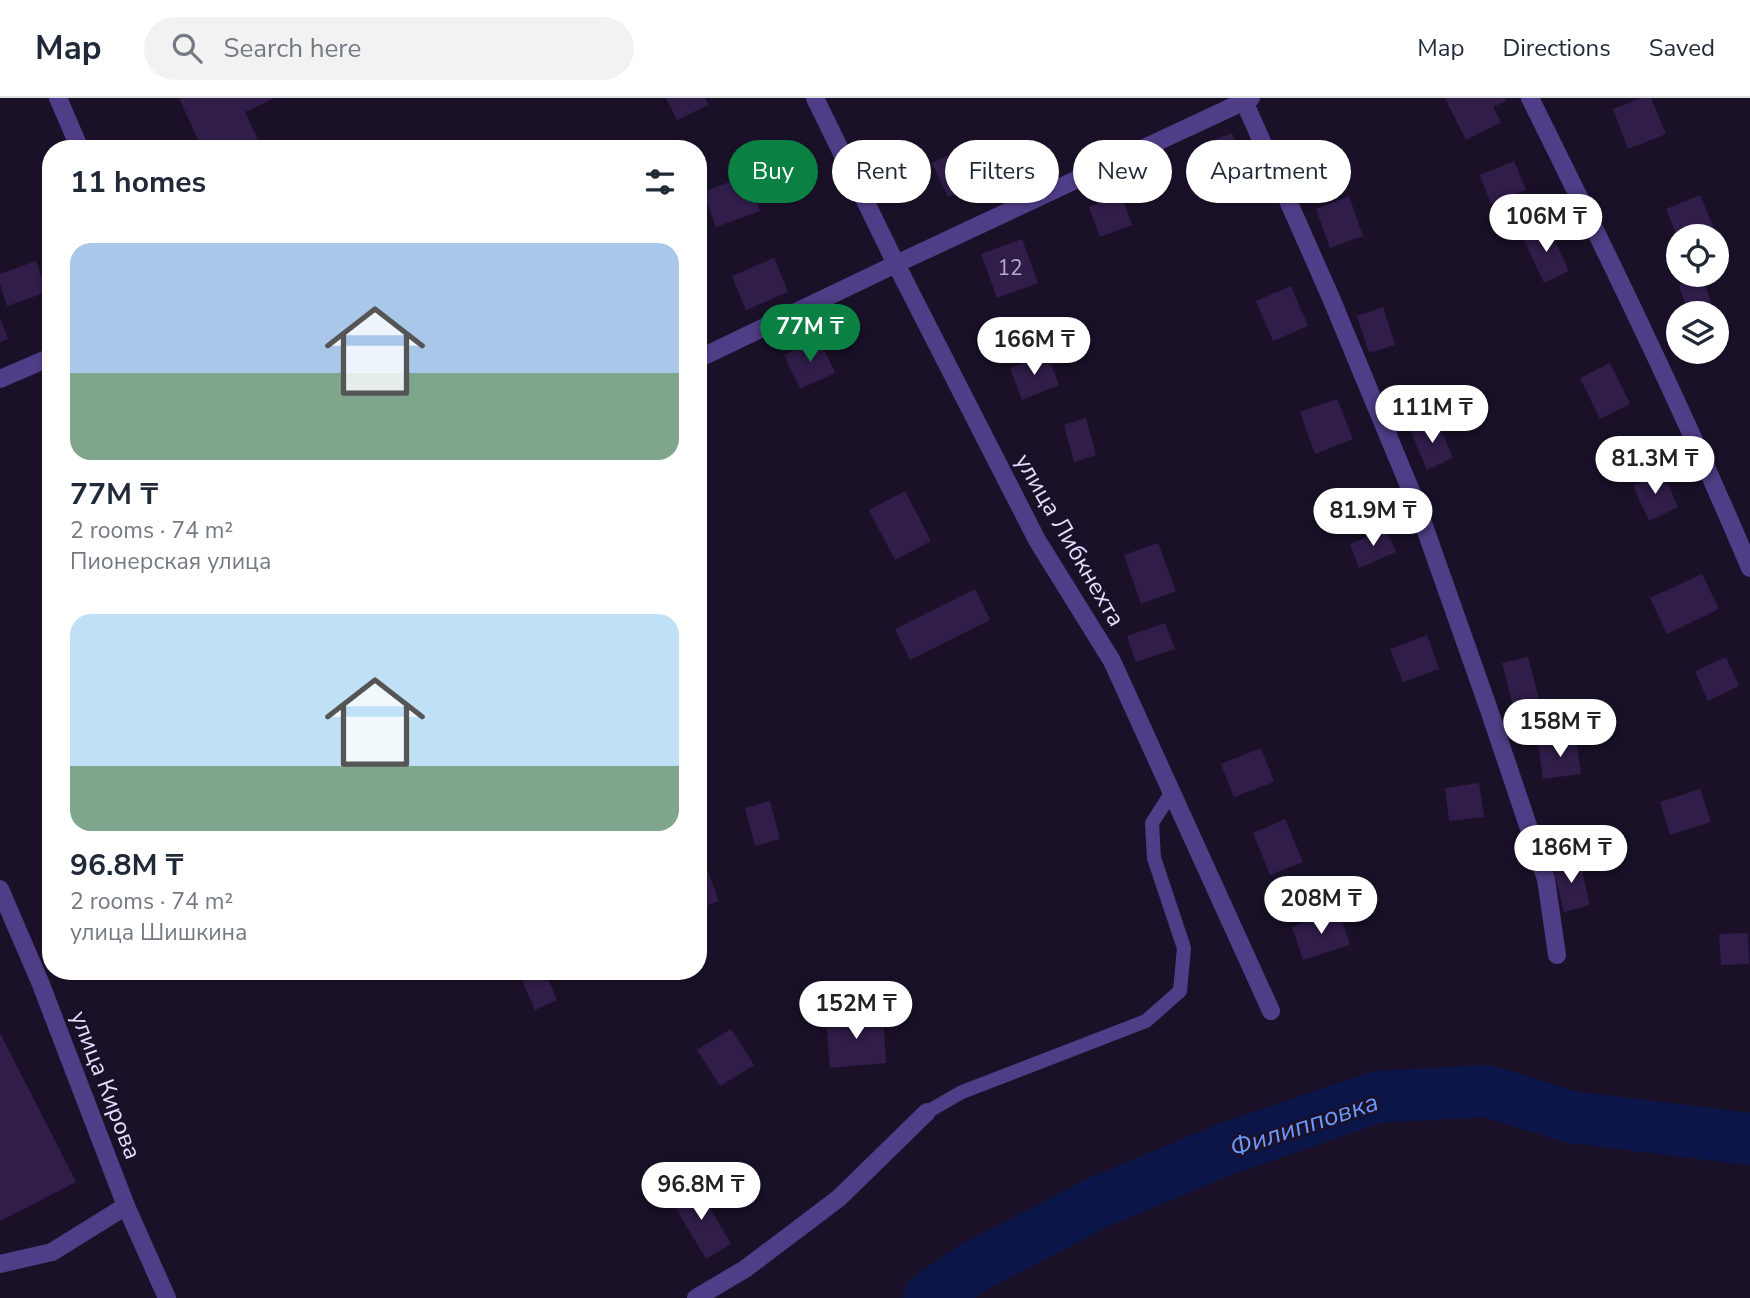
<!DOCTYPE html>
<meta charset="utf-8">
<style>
body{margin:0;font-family:"Nunito Sans",sans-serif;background:#f2f2f3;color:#1f2937;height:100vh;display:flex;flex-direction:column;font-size:26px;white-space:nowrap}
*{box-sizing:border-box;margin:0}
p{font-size:23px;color:#747a83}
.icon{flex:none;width:38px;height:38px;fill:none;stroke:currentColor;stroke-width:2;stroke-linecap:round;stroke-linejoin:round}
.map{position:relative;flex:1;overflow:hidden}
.sheet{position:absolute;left:42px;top:42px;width:665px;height:840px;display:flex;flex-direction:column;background:#fff;border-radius:28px;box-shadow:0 2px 5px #0004}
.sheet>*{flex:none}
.hud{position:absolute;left:728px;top:42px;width:665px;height:63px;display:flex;gap:14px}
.tools{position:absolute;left:1666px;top:126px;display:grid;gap:14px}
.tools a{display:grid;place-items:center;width:63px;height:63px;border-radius:50%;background:#fff;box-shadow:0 2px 5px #0004;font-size:35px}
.price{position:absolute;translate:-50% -60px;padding:0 16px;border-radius:24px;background:#fff;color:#222;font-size:23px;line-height:46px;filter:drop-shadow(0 2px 4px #0008)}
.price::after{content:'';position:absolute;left:50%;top:42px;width:21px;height:16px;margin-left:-10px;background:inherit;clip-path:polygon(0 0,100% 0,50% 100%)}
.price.current{background:#0b8043;color:#fff}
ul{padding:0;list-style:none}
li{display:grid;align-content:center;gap:14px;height:371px;padding:0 28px}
li span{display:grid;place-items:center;height:217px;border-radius:21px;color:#555}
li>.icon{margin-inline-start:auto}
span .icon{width:126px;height:126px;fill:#fffc;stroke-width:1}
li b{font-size:30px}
h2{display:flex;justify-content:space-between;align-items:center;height:84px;padding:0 28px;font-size:30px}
.chip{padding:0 24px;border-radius:32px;background:#fff;box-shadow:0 2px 5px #0004;font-size:24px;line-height:63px}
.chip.current{background:#0b8043;color:#fff}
header{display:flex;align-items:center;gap:42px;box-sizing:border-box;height:98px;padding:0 35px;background:#fff;border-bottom:2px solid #e0e1e3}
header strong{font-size:33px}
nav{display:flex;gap:38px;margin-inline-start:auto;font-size:24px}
.search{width:490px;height:63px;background:#f2f2f3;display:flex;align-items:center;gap:18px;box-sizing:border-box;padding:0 24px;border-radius:38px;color:#747a83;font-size:26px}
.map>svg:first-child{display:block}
</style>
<header>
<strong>Map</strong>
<div class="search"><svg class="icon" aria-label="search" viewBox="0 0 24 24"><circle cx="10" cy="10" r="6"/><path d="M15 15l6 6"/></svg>Search here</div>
<nav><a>Map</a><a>Directions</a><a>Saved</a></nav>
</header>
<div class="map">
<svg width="1750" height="1200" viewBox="0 0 1750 1200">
<rect width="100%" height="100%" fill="#1a1129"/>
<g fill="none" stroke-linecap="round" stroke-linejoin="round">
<path stroke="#0c1547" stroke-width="52" d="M929,1200L972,1170L1099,1104L1223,1052L1377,999L1487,993L1571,1019L1750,1041"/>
</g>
<g fill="#301d4a">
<path d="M179,0H275L245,14L262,51H202Z"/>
<path d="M666,0H705L708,7L677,22Z"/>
<path d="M1445,0H1504L1506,3L1493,9L1501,24L1466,42Z"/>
<path d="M1642,0H1651L1666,36L1628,51L1613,11Z"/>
<path d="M1232,35L1246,71L1216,82L1203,46Z"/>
<path d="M968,48L984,82L948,99L932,65Z"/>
<path d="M1514,63L1526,92L1491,106L1480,77Z"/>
<path d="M748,77L760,113L716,129L703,94Z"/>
<path d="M1121,97L1132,127L1100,139L1089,109Z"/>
<path d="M1700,97L1717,138H1677L1666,111Z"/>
<path d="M1349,98L1363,138L1330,150L1316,111Z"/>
<path d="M1548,128L1569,173L1544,185L1523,140Z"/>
<path d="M1022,141L1038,185L997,200L981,156Z"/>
<path d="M774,160L788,194L746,212L732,178Z"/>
<path d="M36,163L47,194L7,208L0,186V176Z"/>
<path d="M1703,179L1714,215H1688L1679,187Z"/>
<path d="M1291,188L1308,228L1273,243L1256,203Z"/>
<path d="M1383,209L1395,247L1369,255L1357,218Z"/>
<path d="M0,220L8,241L0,244Z"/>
<path d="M819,240L835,275L800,291L784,257Z"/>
<path d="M1047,256L1059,287L1022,302L1010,270Z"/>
<path d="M1610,265L1630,306L1600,321L1580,280Z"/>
<path d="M1337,301L1353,341L1315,356L1300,314Z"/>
<path d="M1086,320L1096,357L1074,364L1064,327Z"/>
<path d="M1437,323L1453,360L1427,372L1411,334Z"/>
<path d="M1662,374L1678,409L1649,423L1633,388Z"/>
<path d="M905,393L931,443L895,462L869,412Z"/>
<path d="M1386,431L1396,454L1359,470L1350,446Z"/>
<path d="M1158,445L1176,493L1141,506L1124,457Z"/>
<path d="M1702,476L1719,511L1667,536L1650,500Z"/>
<path d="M975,491L990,522L910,562L895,531Z"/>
<path d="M1165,525L1175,551L1136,564L1127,538Z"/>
<path d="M1427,537L1439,571L1403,584L1390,551Z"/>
<path d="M1528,559L1539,601L1513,608L1502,565Z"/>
<path d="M1726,559L1739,588L1708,603L1695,573Z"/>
<path d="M1576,641L1581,676L1543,681L1538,646Z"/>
<path d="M1261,650L1274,684L1234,699L1221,666Z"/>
<path d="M1479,685L1484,719L1449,723L1445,690Z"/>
<path d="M1700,691L1711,724L1670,737L1660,704Z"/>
<path d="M770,703L780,741L755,748L745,710Z"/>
<path d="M1285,721L1303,764L1270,777L1253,735Z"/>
<path d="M1579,760L1590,807L1564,814L1552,766Z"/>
<path d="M705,766L719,803L698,811V769Z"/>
<path d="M1339,813L1350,847L1303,862L1292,829Z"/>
<path d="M1748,835L1749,866L1721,867L1719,836Z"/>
<path d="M518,873H545L557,902L535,912Z"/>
<path d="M883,917L886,965L830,970L826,921Z"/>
<path d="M731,931L754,967L720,988L697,952Z"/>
<path d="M0,935L76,1084L0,1123Z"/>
<path d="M696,1087L731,1146L706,1161L671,1102Z"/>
</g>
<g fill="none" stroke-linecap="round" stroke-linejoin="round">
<path stroke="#503d87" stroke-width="14" d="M927,1014L962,994L1146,923L1180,893L1184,850L1154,760L1152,725L1172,694"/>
<g stroke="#503d87" stroke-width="18">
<path d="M58,0L80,51"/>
<path d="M815,0L896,166L1037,442L1112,563L1271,913"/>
<path d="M1530,0C1607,155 1683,311 1750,470"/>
<path d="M1244,3L1331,200L1416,405L1487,606L1546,781L1557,857"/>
<path d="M698,261L896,166L1251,0"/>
<path d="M0,281L51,259"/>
<path d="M0,791L40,884L126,1108L167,1200"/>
<path d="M0,1166L52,1154L126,1108"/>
<path d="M696,1200L745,1171L839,1100L927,1014"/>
</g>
</g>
<g text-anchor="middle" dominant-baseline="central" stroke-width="5" stroke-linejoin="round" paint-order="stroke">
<g font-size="21" fill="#b8abd1">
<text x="1010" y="170">12</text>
</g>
<g font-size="24" fill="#e6dafe" stroke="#1a1129">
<text transform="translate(1070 442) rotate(60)">улица Либкнехта</text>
<text transform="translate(106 987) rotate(69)">улица Кирова</text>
</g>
<g font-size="26" font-style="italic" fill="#6a99fc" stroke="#1a1129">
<text transform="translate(1304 1027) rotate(-18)">Филипповка</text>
</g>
</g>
</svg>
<div class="tools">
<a><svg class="icon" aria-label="locate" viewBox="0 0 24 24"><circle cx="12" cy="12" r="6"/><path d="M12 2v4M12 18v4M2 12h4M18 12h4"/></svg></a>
<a><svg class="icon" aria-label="layers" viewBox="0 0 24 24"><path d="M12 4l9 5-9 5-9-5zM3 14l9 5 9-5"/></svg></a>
</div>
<b class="price" style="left:1546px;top:156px">106M ₸</b>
<b class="price current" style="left:810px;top:266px">77M ₸</b>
<b class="price" style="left:1034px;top:279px">166M ₸</b>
<b class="price" style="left:1432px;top:347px">111M ₸</b>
<b class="price" style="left:1655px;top:398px">81.3M ₸</b>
<b class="price" style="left:1373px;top:450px">81.9M ₸</b>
<b class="price" style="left:1560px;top:661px">158M ₸</b>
<b class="price" style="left:1571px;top:787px">186M ₸</b>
<b class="price" style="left:1321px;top:838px">208M ₸</b>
<b class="price" style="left:856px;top:943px">152M ₸</b>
<b class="price" style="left:701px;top:1124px">96.8M ₸</b>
<div class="hud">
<a class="chip current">Buy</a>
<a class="chip">Rent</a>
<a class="chip">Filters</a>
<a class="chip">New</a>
<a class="chip">Apartment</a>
</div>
<section class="sheet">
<h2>11 homes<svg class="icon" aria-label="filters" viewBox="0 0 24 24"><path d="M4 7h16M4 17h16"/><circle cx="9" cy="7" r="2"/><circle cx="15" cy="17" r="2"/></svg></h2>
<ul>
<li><span style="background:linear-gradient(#a9c7e8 60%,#7fa58c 0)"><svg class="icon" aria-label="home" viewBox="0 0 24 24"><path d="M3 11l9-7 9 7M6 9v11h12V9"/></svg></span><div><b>77M ₸</b><p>2 rooms · 74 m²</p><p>Пионерская улица</p></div></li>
<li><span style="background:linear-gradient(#bfe0f5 70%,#7fa58c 0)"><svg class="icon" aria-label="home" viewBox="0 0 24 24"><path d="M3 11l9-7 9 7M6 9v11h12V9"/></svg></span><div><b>96.8M ₸</b><p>2 rooms · 74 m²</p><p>улица Шишкина</p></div></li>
</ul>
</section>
</div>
